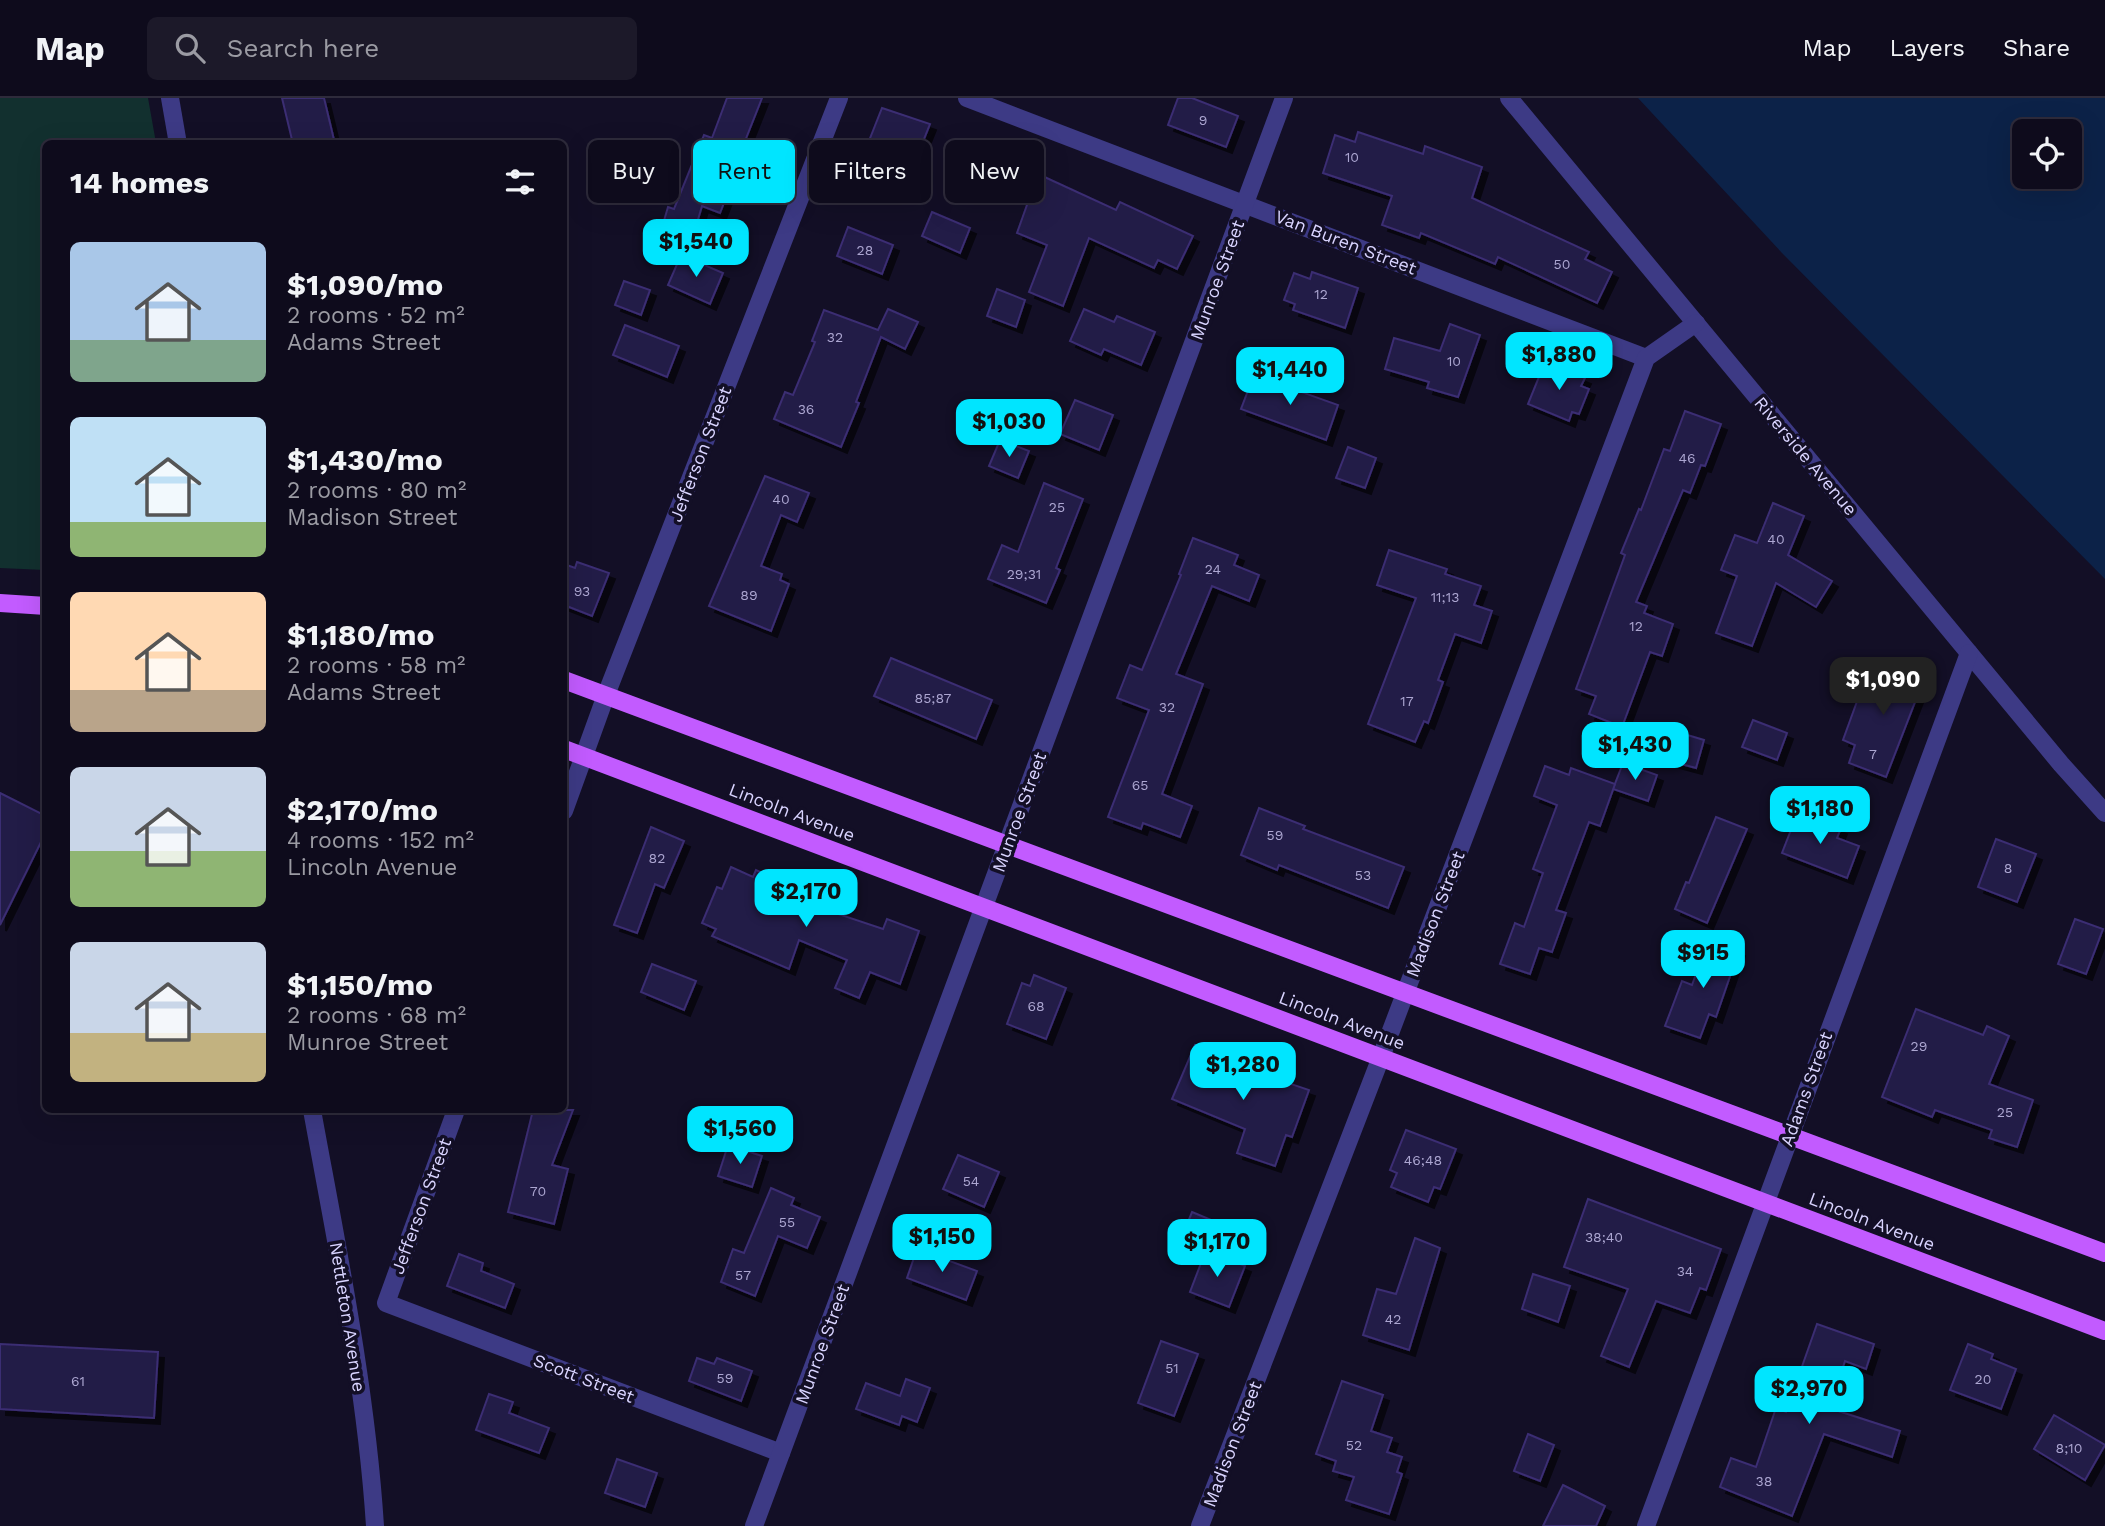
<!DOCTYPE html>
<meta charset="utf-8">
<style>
body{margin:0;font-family:"Work Sans",sans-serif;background:#1c1929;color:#f1f3f6;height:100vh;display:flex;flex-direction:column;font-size:26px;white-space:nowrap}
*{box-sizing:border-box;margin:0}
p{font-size:23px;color:#9b9ba3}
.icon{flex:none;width:38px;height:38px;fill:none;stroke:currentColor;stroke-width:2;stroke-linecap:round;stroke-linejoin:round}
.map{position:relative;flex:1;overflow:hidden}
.sheet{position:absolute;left:42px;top:42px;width:525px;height:973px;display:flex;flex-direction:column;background:#0e0b1c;border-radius:10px;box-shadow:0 7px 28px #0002,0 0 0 2px #2e2b3b}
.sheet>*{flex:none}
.guide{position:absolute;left:588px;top:42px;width:665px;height:63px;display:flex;gap:14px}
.fabs{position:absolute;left:2012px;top:21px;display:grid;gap:14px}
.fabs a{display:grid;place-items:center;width:70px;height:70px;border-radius:10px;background:#0e0b1c;box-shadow:0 7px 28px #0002,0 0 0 2px #2e2b3b;font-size:35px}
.price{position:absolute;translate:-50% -60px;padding:0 16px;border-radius:14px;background:#00e5ff;color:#111;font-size:23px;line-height:46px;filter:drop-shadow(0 2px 4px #0008)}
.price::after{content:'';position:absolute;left:50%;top:42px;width:21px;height:16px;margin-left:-10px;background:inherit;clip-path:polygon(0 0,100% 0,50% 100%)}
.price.current{background:#222;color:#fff}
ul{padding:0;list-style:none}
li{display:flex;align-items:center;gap:21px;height:175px;padding:0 28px}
li span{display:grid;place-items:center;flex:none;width:196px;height:140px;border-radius:10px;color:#555}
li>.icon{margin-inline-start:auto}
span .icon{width:84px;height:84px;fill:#fffc;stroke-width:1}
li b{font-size:30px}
h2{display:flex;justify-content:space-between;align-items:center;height:84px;padding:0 28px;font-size:30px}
.chip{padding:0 24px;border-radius:10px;background:#0e0b1c;box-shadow:0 7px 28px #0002,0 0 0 2px #2e2b3b;font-size:24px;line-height:63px}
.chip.current{background:#00e5ff;color:#111}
header{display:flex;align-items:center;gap:42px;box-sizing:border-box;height:98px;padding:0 35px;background:#0e0b1c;border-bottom:2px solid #2e2b3b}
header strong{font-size:33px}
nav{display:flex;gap:38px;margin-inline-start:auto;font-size:24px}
.search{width:490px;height:63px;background:#1c1929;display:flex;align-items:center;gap:18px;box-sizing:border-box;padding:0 24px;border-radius:10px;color:#9b9ba3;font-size:26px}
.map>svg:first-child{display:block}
</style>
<header>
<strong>Map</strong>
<div class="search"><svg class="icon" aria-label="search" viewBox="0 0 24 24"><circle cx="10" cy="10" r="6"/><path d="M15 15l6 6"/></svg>Search here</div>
<nav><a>Map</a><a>Layers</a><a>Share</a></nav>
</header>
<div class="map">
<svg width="2105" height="1428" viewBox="0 0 2105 1428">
<defs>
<filter id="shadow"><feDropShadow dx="6" dy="6" stdDeviation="0" flood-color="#0009"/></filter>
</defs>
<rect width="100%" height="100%" fill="#130f26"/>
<path fill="#12302f" d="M0,0H148L156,45L46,46L45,472L0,470Z"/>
<path fill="#0c2248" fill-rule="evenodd" d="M1638,0H2105V481L1782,155ZM2025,33H2070V79H2025Z"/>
<g fill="#241b47" stroke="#3b2d73" stroke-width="2" filter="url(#shadow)">
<path d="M282,0H324L335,46H293Z"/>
<path d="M727,0H762L730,81L731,87L720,115L702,108L689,152L658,143L668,109L674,111L704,37L712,40Z"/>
<path d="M1178,0H1192L1238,18L1226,49L1168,27Z"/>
<path d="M882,10L930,26L914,66L867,48Z"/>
<path d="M1358,34L1423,56L1425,48L1482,69L1472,100L1589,154L1585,161L1612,174L1597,205L1498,159L1495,166L1421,135L1419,140L1382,127L1392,98L1323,75L1335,37L1355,44Z"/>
<path d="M1038,76L1116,112L1120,104L1193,138L1177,171L1158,162L1154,170L1089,140L1063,208L1029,194L1047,147L1017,135Z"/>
<path d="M932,114L970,130L960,155L922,138Z"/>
<path d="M848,129L893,147L882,176L837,158Z"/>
<path d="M681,157L723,175L710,206L668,187Z"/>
<path d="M1312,174L1358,190L1345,230L1293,212L1295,206L1284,202L1294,175L1310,181Z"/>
<path d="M624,183L650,192L641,217L615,207Z"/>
<path d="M997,191L1025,202L1016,229L987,218Z"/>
<path d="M888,211L918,224L905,251L881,239L856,304L859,305L841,349L774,321L785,294L793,297L815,244L812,243L824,212L878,232Z"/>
<path d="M1084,211L1114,224L1117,218L1155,234L1141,267L1104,251L1101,257L1070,243Z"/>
<path d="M1450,226L1480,237L1458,299L1427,290L1429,284L1385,271L1394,240L1440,253Z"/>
<path d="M625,227L679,248L667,279L613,257Z"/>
<path d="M1545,264L1585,280L1581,288L1589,291L1579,316L1572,314L1569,323L1528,306Z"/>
<path d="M1254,277L1338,307L1326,342L1241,311Z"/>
<path d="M1075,302L1113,317L1099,352L1060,336Z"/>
<path d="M1685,313L1721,326L1705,368L1701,367L1690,395L1683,392L1636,504L1647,508L1644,515L1673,526L1662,558L1650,554L1622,629L1589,616L1596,598L1576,591L1625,457L1621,455L1639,411L1641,412L1664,351L1670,353Z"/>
<path d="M1000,342L1029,353L1018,380L989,368Z"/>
<path d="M1348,349L1376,360L1365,390L1336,380Z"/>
<path d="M765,378L809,395L797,424L781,417L761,468L782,476L780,482L789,486L771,533L709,508Z"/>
<path d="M1044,385L1083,401L1056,470L1060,472L1046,505L988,481L1002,447L1018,454Z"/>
<path d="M1773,405L1804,418L1788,457L1832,483L1816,509L1776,485L1752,548L1716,535L1737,478L1721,472L1735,437L1757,445Z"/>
<path d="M1193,440L1238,457L1234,467L1259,477L1249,503L1212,488L1176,576L1203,586L1162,696L1192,708L1180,739L1143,725L1141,731L1108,719L1149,612L1117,600L1130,567L1142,572L1181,477L1179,476Z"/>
<path d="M1389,452L1447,471L1445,476L1481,488L1474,507L1492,513L1481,545L1455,536L1438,582L1443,584L1428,625L1424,623L1415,644L1368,626L1416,500L1377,487Z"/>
<path d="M577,464L609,475L592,518L564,507V466L575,470Z"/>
<path d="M891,560L992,602L976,641L874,598Z"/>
<path d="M1894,561L1927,573L1886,679L1849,665L1855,647L1843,642L1867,576L1885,583Z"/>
<path d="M1753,622L1787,635L1777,662L1742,649Z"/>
<path d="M1674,633L1704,642L1696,670L1666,662Z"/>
<path d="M1623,665L1657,677L1648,703L1613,691Z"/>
<path d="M1545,668L1569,677L1571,670L1615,686L1600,728L1589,724L1556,812L1566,815L1552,854L1539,850L1530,876L1500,866L1515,825L1524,829L1543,775L1533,771L1557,707L1534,698Z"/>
<path d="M0,695L46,718V734L0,827Z"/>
<path d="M1259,710L1305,728L1303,731L1404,769L1388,810L1279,767L1277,772L1241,757Z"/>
<path d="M1798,714L1841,730L1837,740L1859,748L1847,780L1782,755Z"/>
<path d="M1716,719L1747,731L1707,825L1675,811L1686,784L1689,785Z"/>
<path d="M651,729L684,743L664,790L655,786L637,835L614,827Z"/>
<path d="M1996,741L2036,756L2017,804L1978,789Z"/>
<path d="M731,769L753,779L756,772L805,794L807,788L841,802L835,815L883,831L887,821L919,833L900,886L870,874L859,900L835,890L847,862L799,842L789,871L712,838L716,831L702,825L717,789L722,791Z"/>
<path d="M2075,821L2103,831L2086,876L2058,866Z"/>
<path d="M1709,841L1739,852L1716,919L1709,916L1700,940L1665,928L1682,883L1692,887Z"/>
<path d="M652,866L696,883L684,912L641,894Z"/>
<path d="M1034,877L1066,890L1046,941L1007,926L1022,885L1030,888Z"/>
<path d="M1916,911L1983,937L1987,928L2009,938L1989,986L2033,1002L2017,1049L1989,1040L1992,1032L1935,1012L1932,1019L1882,999Z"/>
<path d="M1195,947L1239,965L1238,968L1309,992L1292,1039L1286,1037L1275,1068L1237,1055L1245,1031L1172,1001Z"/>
<path d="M533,1012H573L552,1067L568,1071L554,1126L508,1114Z"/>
<path d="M1406,1032L1456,1051L1440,1091L1434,1089L1428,1104L1391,1089L1397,1075L1390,1072Z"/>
<path d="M728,1047L762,1058L752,1089L718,1078Z"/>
<path d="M958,1057L999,1074L984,1109L943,1091Z"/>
<path d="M771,1090L794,1100L791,1107L820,1119L807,1150L778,1138L755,1198L721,1184L733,1151L744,1155Z"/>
<path d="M1588,1101L1721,1151L1706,1192L1700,1190L1690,1215L1656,1203L1629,1269L1601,1258L1628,1191L1564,1169Z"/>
<path d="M1192,1114L1228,1129L1217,1155L1181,1141Z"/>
<path d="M1415,1140L1440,1150L1409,1252L1363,1237L1377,1191L1396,1196Z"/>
<path d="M917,1151L977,1173L966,1202L907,1180Z"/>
<path d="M1206,1152L1245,1168L1229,1209L1190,1194Z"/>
<path d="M459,1156L483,1165L481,1173L514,1186L505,1210L447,1188Z"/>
<path d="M1533,1176L1570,1188L1558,1224L1522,1211Z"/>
<path d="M1817,1226L1874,1246L1866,1271L1845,1263L1829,1310L1900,1333L1892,1359L1824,1336L1792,1418L1720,1389L1731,1360L1756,1369L1776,1310L1786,1314Z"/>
<path d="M1161,1243L1198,1256L1174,1318L1138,1305Z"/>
<path d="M0,1246L158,1254L154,1320L0,1311Z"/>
<path d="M1968,1246L1993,1256L1991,1261L2016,1271L2001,1311L1950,1292Z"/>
<path d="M697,1260L714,1266L717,1260L752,1273L741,1303L689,1283Z"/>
<path d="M906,1281L930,1290L917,1324L902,1318L899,1327L856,1311L866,1285L900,1298Z"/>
<path d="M1342,1283L1383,1297L1371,1333L1392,1340L1387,1354L1402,1359L1397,1374L1402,1376L1389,1416L1346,1402L1354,1379L1333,1373L1336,1363L1316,1356Z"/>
<path d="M489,1296L513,1304L509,1315L549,1330L539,1355L476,1332Z"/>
<path d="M2054,1317L2105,1347L2085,1382L2034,1351Z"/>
<path d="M1528,1336L1554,1347L1540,1383L1514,1373Z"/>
<path d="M617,1361L657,1375L645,1409L605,1395Z"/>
<path d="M1563,1387L1605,1408L1596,1428H1543Z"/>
</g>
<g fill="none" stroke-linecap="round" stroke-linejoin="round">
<g stroke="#3d3a85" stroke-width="18">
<path d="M170,0L178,46"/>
<path d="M967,0L1646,260"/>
<path d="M1509,0L2061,666L2105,715"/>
<path d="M564,713L606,597L839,0"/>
<path d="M312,1012C337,1149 366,1288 375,1428"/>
<path d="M456,1012L386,1205L781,1355"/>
<path d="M754,1428L1284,0"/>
<path d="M1200,1428L1381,959L1646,260L1696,225"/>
<path d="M1646,1428L1969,555"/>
</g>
<g stroke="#c25bff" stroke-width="18">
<path d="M0,505L46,508"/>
<path d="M564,582L2105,1155"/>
<path d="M564,651L2105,1233"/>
</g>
</g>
<g text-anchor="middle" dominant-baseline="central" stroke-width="7" stroke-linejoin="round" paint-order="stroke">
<g font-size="14" fill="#aca6d1">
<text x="1203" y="22">9</text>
<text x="1352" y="59">10</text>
<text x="865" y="152">28</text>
<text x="1562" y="166">50</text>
<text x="1321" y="196">12</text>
<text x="835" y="239">32</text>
<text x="1454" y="263">10</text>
<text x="806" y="311">36</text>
<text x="1687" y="360">46</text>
<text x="781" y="401">40</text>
<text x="1057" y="409">25</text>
<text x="1776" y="441">40</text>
<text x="1213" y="471">24</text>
<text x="1024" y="476">29;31</text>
<text x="582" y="493">93</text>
<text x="749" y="497">89</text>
<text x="1445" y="499">11;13</text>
<text x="1636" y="528">12</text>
<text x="933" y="600">85;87</text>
<text x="1407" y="603">17</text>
<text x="1167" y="609">32</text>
<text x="1873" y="656">7</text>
<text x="1140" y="687">65</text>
<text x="1275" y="737">59</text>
<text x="657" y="760">82</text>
<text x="2008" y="770">8</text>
<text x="1363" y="777">53</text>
<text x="1036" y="908">68</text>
<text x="1919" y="948">29</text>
<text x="2005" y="1014">25</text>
<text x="1423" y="1062">46;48</text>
<text x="971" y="1083">54</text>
<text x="538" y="1093">70</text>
<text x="787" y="1124">55</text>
<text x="1604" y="1139">38;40</text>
<text x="1685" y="1173">34</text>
<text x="743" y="1177">57</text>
<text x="1393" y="1221">42</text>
<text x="1172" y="1270">51</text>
<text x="725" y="1280">59</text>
<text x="1983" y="1281">20</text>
<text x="78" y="1283">61</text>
<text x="1354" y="1347">52</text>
<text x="2069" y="1350">8;10</text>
<text x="1764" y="1383">38</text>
</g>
<g font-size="18" fill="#d9d4ff" stroke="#130f26">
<text transform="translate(1346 144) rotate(21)">Van Buren Street</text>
<text transform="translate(1217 182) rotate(-70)">Munroe Street</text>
<text transform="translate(700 356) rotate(-69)">Jefferson Street</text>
<text transform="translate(1806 358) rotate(50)">Riverside Avenue</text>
<text transform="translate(792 714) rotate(21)">Lincoln Avenue</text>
<text transform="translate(1019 714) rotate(-70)">Munroe Street</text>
<text transform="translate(1435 816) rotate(-69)">Madison Street</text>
<text transform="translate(1342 922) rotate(21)">Lincoln Avenue</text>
<text transform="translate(1806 991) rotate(-70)">Adams Street</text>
<text transform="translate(421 1108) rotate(-70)">Jefferson Street</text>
<text transform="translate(1872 1123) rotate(21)">Lincoln Avenue</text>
<text transform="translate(348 1219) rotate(81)">Nettleton Avenue</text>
<text transform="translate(822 1246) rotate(-70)">Munroe Street</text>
<text transform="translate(584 1280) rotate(21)">Scott Street</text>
<text transform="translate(1232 1346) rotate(-69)">Madison Street</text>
</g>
</g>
</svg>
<div class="fabs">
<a><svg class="icon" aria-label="locate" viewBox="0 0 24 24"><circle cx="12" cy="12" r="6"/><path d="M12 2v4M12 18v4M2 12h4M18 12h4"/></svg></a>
</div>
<b class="price" style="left:696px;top:181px">$1,540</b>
<b class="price" style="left:1559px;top:294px">$1,880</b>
<b class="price" style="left:1290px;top:309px">$1,440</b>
<b class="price" style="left:1009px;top:361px">$1,030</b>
<b class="price current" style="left:1883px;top:619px">$1,090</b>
<b class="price" style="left:1635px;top:684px">$1,430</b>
<b class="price" style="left:1820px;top:748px">$1,180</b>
<b class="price" style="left:806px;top:831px">$2,170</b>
<b class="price" style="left:1703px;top:892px">$915</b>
<b class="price" style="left:1243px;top:1004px">$1,280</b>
<b class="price" style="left:740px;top:1068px">$1,560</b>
<b class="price" style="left:942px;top:1176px">$1,150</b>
<b class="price" style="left:1217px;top:1181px">$1,170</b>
<b class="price" style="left:1809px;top:1328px">$2,970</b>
<div class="guide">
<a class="chip">Buy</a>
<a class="chip current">Rent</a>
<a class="chip">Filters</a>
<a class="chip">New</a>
</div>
<section class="sheet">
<h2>14 homes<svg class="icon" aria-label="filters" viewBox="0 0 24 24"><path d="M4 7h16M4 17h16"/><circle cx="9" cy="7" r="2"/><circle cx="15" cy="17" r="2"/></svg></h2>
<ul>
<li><span style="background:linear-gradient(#a9c7e8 70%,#7fa58c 0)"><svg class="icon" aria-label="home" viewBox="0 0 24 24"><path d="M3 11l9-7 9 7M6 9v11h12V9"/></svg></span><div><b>$1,090/mo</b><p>2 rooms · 52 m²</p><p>Adams Street</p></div></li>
<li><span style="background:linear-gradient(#bfe0f5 75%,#8fb573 0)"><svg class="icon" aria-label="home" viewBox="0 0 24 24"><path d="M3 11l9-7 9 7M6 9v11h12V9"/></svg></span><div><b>$1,430/mo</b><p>2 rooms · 80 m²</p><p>Madison Street</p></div></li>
<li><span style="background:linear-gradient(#ffd9b3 70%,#b9a48a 0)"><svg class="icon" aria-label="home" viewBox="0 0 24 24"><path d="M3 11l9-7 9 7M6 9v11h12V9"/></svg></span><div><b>$1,180/mo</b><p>2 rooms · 58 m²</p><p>Adams Street</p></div></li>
<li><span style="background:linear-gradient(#c9d6e8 60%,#8fb573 0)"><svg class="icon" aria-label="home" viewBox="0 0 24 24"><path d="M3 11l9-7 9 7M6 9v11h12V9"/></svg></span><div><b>$2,170/mo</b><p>4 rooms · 152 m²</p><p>Lincoln Avenue</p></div></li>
<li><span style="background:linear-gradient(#c9d6e8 65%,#c2b280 0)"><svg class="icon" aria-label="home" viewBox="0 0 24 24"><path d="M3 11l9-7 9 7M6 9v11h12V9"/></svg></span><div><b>$1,150/mo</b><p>2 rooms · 68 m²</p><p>Munroe Street</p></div></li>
</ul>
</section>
</div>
